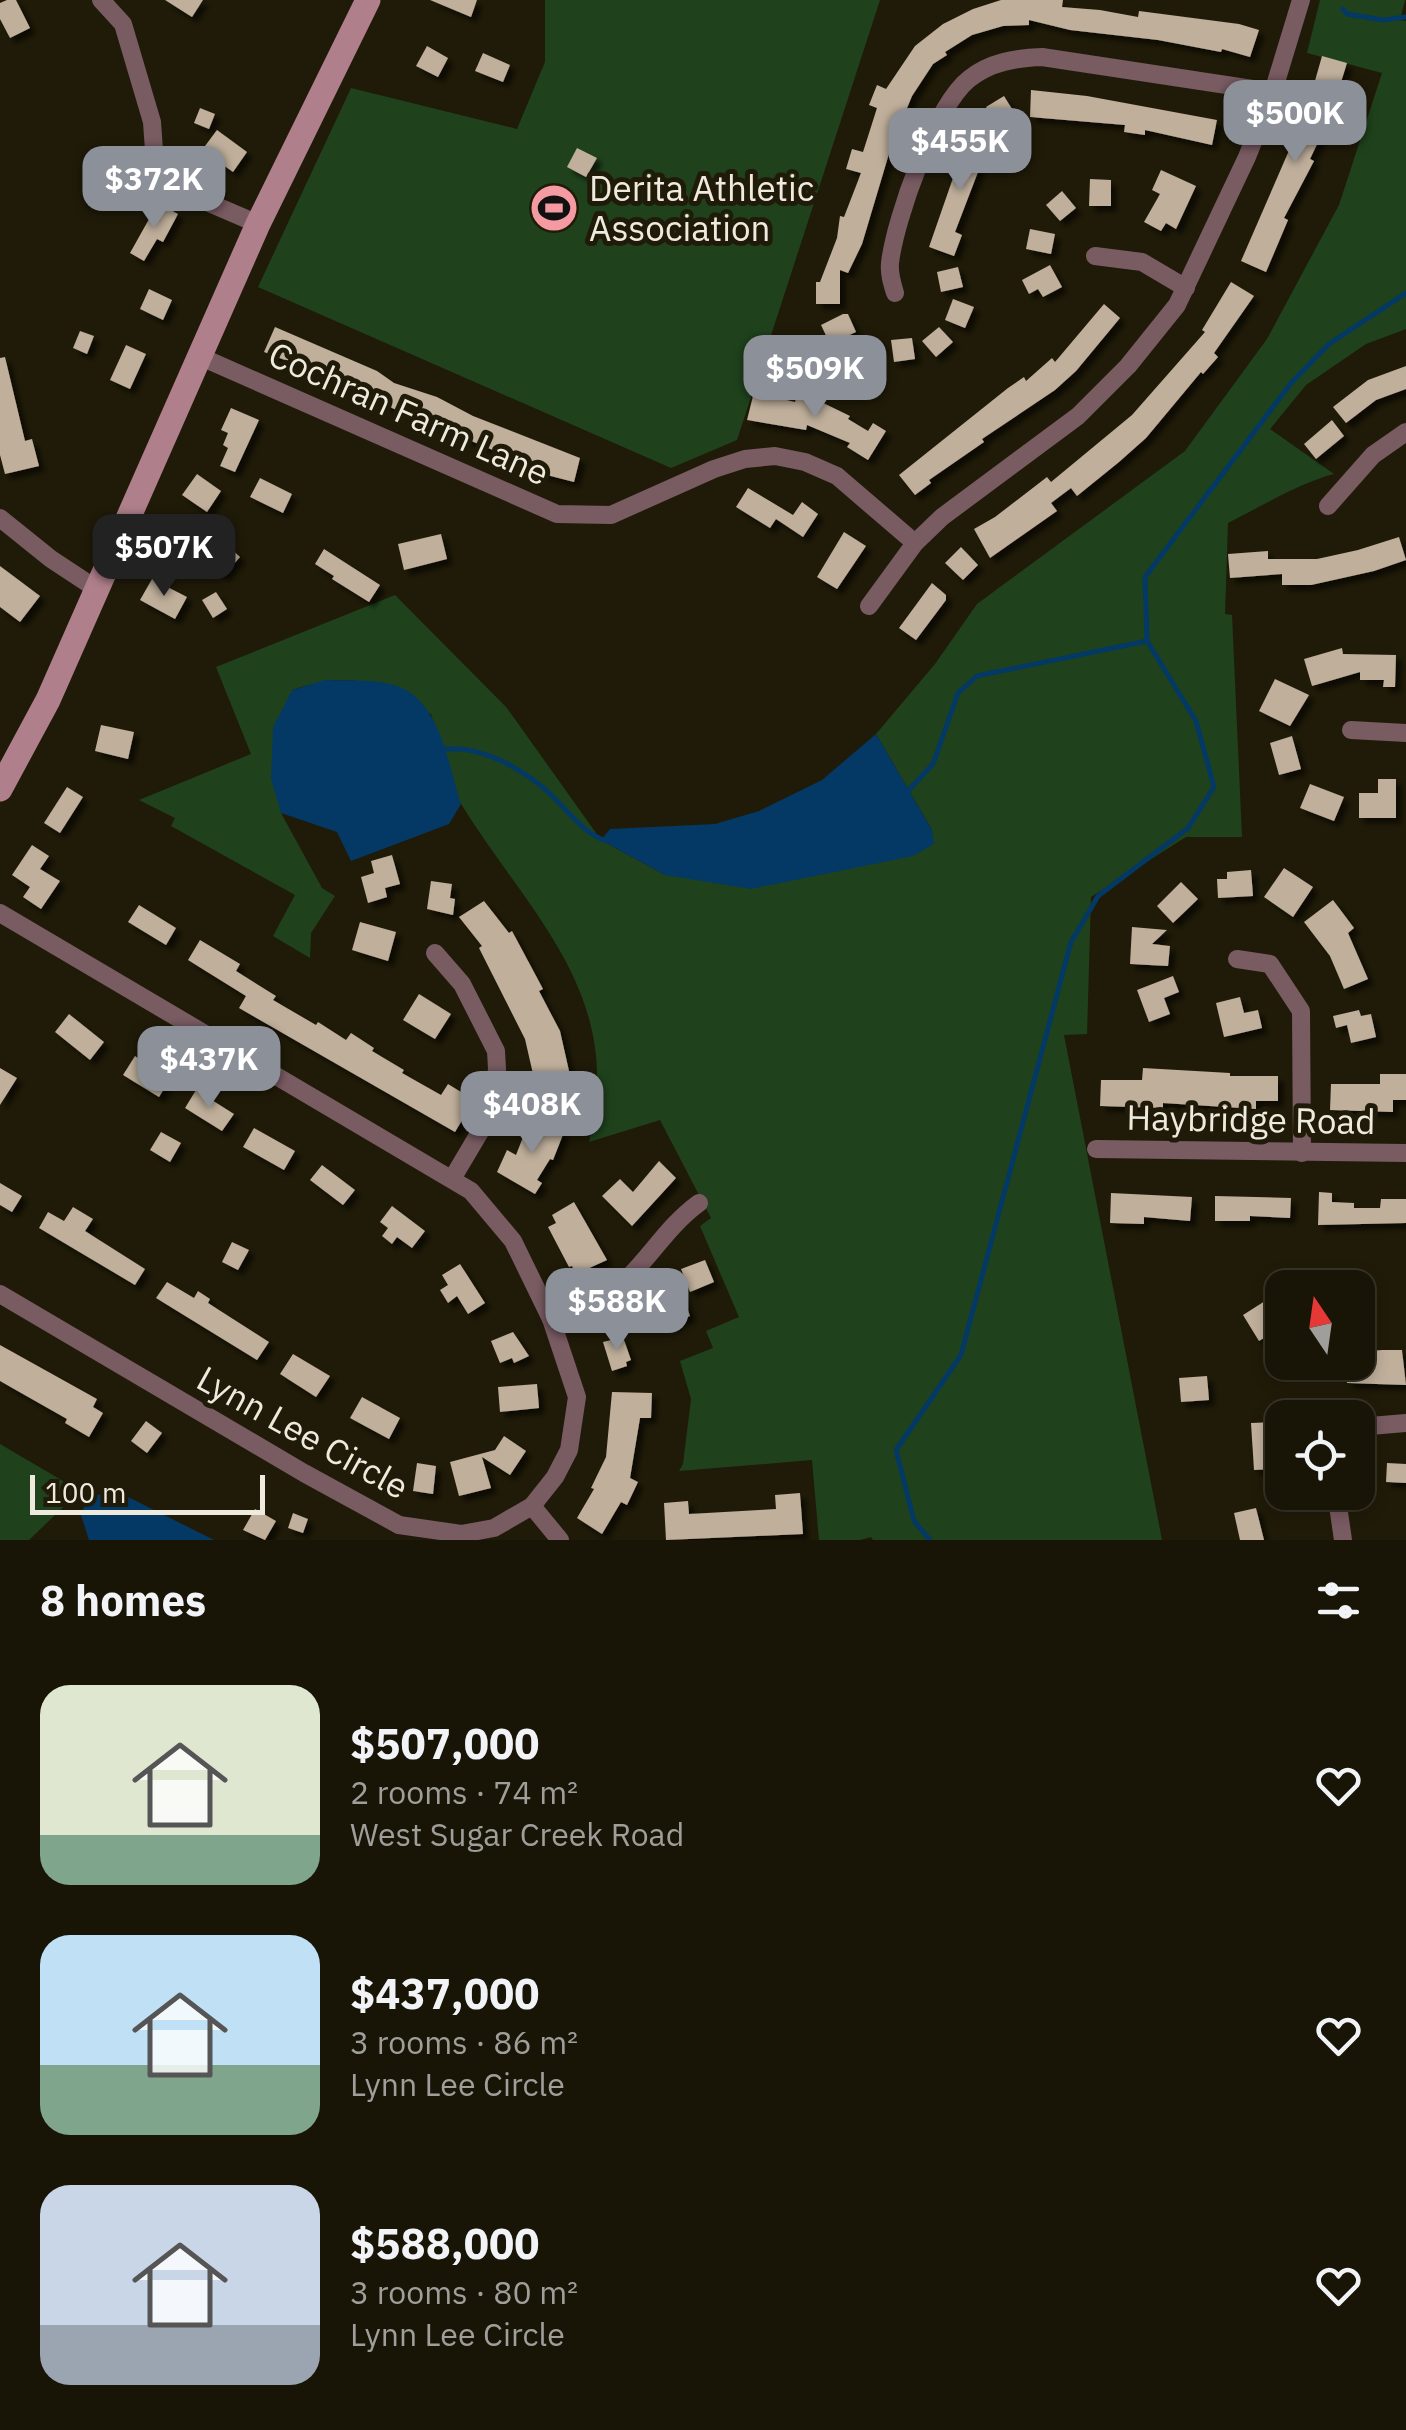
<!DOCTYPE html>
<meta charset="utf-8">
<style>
body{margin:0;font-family:"IBM Plex Sans",sans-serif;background:#252114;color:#f1f3f6;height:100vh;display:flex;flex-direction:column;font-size:38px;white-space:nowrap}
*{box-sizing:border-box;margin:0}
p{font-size:32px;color:#9f9e9b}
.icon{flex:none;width:55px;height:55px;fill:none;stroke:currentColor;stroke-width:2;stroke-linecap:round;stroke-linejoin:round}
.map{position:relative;height:1540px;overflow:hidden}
.side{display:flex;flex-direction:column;background:#181406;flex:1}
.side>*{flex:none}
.needle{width:65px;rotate:347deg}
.controls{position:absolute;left:1265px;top:1270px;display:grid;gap:20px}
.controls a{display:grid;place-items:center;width:110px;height:110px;border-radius:20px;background:#181406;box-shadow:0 5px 15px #0003,0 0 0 2px #363328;font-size:50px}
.scale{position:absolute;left:30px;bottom:25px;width:235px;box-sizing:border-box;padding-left:10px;border:5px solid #eeeade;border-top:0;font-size:28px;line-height:35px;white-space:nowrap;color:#eeeade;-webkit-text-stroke:8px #201b08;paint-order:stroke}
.price{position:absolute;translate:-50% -85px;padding:0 22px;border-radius:20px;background:#8c9099;color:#fff;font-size:32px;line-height:65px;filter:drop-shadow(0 2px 5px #0008)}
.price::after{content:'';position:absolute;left:50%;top:60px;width:30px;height:22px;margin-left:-15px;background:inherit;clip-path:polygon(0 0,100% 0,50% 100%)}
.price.current{background:#222;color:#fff}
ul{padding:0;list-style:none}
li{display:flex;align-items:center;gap:30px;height:250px;padding:0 40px}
li span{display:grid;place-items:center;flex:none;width:280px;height:200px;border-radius:30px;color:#555}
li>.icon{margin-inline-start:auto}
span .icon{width:120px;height:120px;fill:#fffc;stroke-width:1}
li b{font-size:42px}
h2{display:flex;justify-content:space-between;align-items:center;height:120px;padding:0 40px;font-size:42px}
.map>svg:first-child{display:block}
</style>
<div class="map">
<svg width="1406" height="1540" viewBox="0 0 1406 1540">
<defs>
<filter id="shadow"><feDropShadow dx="5.5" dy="5.5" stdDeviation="2.5" flood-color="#0009"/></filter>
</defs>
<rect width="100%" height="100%" fill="#201b08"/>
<g fill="#1f421c">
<path d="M545,0H880L737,440L671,468L258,287L351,88L517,129L545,62Z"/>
<path d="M1320,0H1405L1400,20L1406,21V329L1366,344L1306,385L1270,429L1334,474C1301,482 1260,507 1228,523L1225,614L1232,615L1242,837H1186L1091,897L1087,1034L1064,1035L1162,1540H873L871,1537L860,1540H819L812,1460L679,1471L683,1464L691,1399L680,1361L713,1348L706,1331L739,1317L700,1226L711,1218L660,1120L589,1142C625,996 534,920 463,807C447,781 441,743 431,714C374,683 358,669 292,690L281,813L322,888L335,896L311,933L310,958L273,936L295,895L171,826L175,818L139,800L251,754L216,667L395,595L507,708L601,840L665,875L932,830L876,734L935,664L977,604L1185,451L1267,339L1339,205L1382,73L1307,53Z"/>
<path d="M0,1444L80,1491L29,1540H0Z"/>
</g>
<g fill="#033964">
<path d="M325,680C350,681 379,678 402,688C441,705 449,768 461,804L449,824L351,861L337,832L281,813L271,779L273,727L292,690Z"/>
<path d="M876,734L932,830L934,844L913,856L751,889L665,875L601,840L610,829L715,824L759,811L822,780Z"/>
<path d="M116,1491L214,1540H89L81,1515L88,1497Z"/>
</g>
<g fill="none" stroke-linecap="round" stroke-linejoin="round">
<g stroke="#033964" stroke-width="5">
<path d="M1343,9L1347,14L1383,20L1406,17"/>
<path d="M438,750C477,743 517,766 546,790C565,807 581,832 606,841"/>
<path d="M907,792L933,764L958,693L977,676L1147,641"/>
<path d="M930,1540L914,1521L896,1450L961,1355L1071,942L1098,896L1188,828L1214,787L1196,721L1147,641L1145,577L1291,383L1329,344L1406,293"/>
</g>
</g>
<g fill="#bfaf9b" filter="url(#shadow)">
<path d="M7,0H16L30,28L10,38L0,19V3Z"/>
<path d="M165,0H203L192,17Z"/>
<path d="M430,0H477L471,17Z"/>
<path d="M1001,0H1063L1062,7L1100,10L1138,17L1139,11L1239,24L1259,30L1250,57L1222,49L1221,52L1158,40L1070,30L1029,20V25L1003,26L972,35L945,52L947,55L933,64L912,96L891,147L862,244L848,273L840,270V304H816V282H820L837,238L840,216L844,217L861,173L846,169L852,149L863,152L877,108L869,105L877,85L886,89L915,46L943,24L973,9Z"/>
<path d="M427,46L448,58L438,77L416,66Z"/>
<path d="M483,53L510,65L503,82L475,71Z"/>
<path d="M1322,56L1347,63L1330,117L1310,159L1314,161L1284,218L1288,220L1266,272L1241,261L1307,109Z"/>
<path d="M1031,90L1087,96L1217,120L1212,145L1145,130V135L1124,132L1125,125L1030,117Z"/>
<path d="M1004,96L1017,117L999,128L986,107Z"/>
<path d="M200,108L215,114L209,129L194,123Z"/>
<path d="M970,129L991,138L955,232L962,235L954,256L929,247Z"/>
<path d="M217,130L247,152L233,172L202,150Z"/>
<path d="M577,148L597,158L586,177L567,167Z"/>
<path d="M1161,170L1196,186L1176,229L1166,223L1161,231L1144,222L1160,194L1152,190Z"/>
<path d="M1090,179L1111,180V206H1089Z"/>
<path d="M1062,191L1076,208L1060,221L1046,205Z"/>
<path d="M158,203L178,214L163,242L157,239L144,261L130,253Z"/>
<path d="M1030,229L1055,234L1051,254L1026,249Z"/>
<path d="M1050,265L1062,287L1043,297L1038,289L1029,294L1022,280Z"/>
<path d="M958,267L963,287L941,292L937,272Z"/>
<path d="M1231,282L1254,296L1214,353L1218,357L1203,374L1201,372L1146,438L1119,462L1077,496L1071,488L1051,503L1057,511L990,558L974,529L995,517L1047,477L1051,482L1132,415L1205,332L1202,330Z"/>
<path d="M149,289L172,300L163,320L140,309Z"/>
<path d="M953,299L974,307L965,328L945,320Z"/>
<path d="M1104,304L1120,318L1076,371L1055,390L982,439L984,442L929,480L931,483L915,495L899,475L1008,388L1024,377L1026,381L1052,358L1055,362Z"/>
<path d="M843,314H848L856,332L830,344L821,325Z"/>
<path d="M275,327L377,371L394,383L437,397L473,416L580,458L574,482L539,473L512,458L392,408L350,385L264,352Z"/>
<path d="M939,327L953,342L936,357L922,341Z"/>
<path d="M80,331L94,336L87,354L73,348Z"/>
<path d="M863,337L882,346L870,371L851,362Z"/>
<path d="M912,338L915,359L894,362L891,340Z"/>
<path d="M126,345L146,354L130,389L110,380Z"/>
<path d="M5,357L25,441L32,439L39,466L5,474L0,455V358Z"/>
<path d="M1406,366V389L1376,400L1346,423L1333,407L1368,380Z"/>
<path d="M754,392L795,402L797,394L813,398L850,416L848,419L868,431L873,423L886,431L868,460L847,447L850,443L807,425L806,430L747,420Z"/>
<path d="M231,408L259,420L235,472L220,466L228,448L223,445L228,433L221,430Z"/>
<path d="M1332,420L1344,436L1316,459L1304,444Z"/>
<path d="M197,474L221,491L207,512L182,495Z"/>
<path d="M260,478L292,494L283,513L250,497Z"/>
<path d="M748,488L793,515L802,502L818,514L803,537L776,519L770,528L736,507Z"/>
<path d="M844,532L866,546L837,589L817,577Z"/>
<path d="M441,534L447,559L404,570L398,544Z"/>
<path d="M1399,537L1406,560L1374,571L1311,585H1282V574L1230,578L1228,554L1268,551V559H1317L1358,550Z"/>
<path d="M220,539L240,557L223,576L203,557Z"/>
<path d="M961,547L978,565L963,580L945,563Z"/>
<path d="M324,549L380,585L369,602L332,579L334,576L315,564Z"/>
<path d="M0,566L40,596L20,622L0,607Z"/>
<path d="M152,579L187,597L175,619L140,600Z"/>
<path d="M932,583L946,595V600L916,640L899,628Z"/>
<path d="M216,592L227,609L213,618L202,600Z"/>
<path d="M1342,648L1343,654L1396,655L1395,687H1383L1384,680H1360V672L1312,686L1304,659Z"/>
<path d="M1275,679L1309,695L1290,726L1259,711Z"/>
<path d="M101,725L134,732L128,759L95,751Z"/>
<path d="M1292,736L1301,769L1279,775L1270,743Z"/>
<path d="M1378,779H1396V818H1359V793H1378Z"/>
<path d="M1310,784L1344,797L1334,821L1300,808Z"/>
<path d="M67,787L83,797L60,833L44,823Z"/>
<path d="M32,845L49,856L40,869L60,881L41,909L23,897L30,887L12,875Z"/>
<path d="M392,855L400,884L385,888L387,897L368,903L361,877L374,873L371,861Z"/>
<path d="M1284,868L1313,887L1293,917L1264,897Z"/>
<path d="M1251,870L1253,896L1218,898L1217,879H1227V872Z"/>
<path d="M431,881L452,884L450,898L455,899L453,915L427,909Z"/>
<path d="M1181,882L1198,899L1173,923L1157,906Z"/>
<path d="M1333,900L1354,928L1348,933L1368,979L1344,989L1330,956L1304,922Z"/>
<path d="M484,901L509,933L512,931L543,989L539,991L560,1031L569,1071L566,1107L531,1104L533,1074L525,1039L479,948L482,946L459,917Z"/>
<path d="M139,905L176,928L166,945L128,922Z"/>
<path d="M360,922L396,932L388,961L352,950Z"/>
<path d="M1132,927L1167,930L1152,944L1170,946L1168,966L1130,964Z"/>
<path d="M200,940L240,964L236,971L276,996L273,1000L316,1025L318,1022L346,1040L351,1033L374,1048L372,1051L404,1070L402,1073L441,1095L448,1084L474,1100L455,1132L239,1008L246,996L188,960Z"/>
<path d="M1173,976L1179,992L1164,998L1170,1014L1149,1022L1137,990Z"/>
<path d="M419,994L451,1014L435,1039L403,1020Z"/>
<path d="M1240,997L1244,1013L1258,1010L1262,1028L1224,1037L1216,1003Z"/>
<path d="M1359,1010L1361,1016L1371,1014L1376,1037L1351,1043L1347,1025L1336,1028L1333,1016Z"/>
<path d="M69,1014L104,1042L90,1060L55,1032Z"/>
<path d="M135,1056L170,1079L159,1097L123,1075Z"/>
<path d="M0,1068L17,1078L0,1105Z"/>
<path d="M1143,1068L1230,1073V1076H1278V1101H1256V1109L1163,1103V1108L1100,1106L1101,1080H1142Z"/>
<path d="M1380,1074H1406V1100H1393V1112L1330,1110L1331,1084H1380Z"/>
<path d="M196,1090L234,1114L222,1131L185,1108Z"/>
<path d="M530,1119L564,1132L553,1160L550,1159L537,1180L542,1183L535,1194L497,1172L507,1150L516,1155Z"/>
<path d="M254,1128L295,1151L284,1170L243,1147Z"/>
<path d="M161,1132L181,1143L170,1162L150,1150Z"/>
<path d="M659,1161L676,1178L632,1226L602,1196L620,1179L633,1192Z"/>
<path d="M322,1165L355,1190L343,1205L310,1180Z"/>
<path d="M0,1183L22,1196L12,1212L0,1205Z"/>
<path d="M1319,1192L1332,1193V1202L1354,1203V1208H1380L1381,1199H1406V1223L1318,1225Z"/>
<path d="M1111,1193L1192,1197L1190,1221L1144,1217V1224L1110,1223Z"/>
<path d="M1215,1196L1291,1198L1290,1218L1250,1216V1221H1215Z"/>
<path d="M574,1202L607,1260L576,1274L572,1266L569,1267L548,1227L556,1223L552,1215Z"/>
<path d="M392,1206L425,1231L412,1248L397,1237L392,1244L382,1236L388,1228L380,1222Z"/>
<path d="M73,1207L93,1219L85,1231L145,1269L135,1285L39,1228L48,1212L64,1221Z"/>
<path d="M232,1242L249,1250L238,1270L222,1262Z"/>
<path d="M705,1260L714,1282L690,1292L681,1269Z"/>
<path d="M460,1264L485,1303L468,1314L457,1296L448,1303L440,1290L448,1285L442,1275Z"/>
<path d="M167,1282L194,1298L198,1291L210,1299L208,1303L269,1342L257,1360L156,1298Z"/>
<path d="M680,1289L690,1316L671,1324L660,1297Z"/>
<path d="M1282,1298V1327L1259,1341L1243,1315L1265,1301L1269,1307Z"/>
<path d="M513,1332L529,1356L514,1363L512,1358L500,1363L491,1341Z"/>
<path d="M623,1337L631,1360L626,1362L627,1366L612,1371L603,1342Z"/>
<path d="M0,1345L97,1399L93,1407L103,1413L89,1437L65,1423L67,1419L0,1381Z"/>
<path d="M1382,1350H1402L1406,1385L1347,1383V1362H1358V1352Z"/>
<path d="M293,1354L330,1376L316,1397L280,1374Z"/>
<path d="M1207,1376L1209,1400L1181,1402L1179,1378Z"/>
<path d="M537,1384L539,1408L500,1412L498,1387Z"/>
<path d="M612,1392L652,1393L651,1418H640L630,1478L638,1482L627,1505L621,1502L602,1534L577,1518L594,1489L591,1488L606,1457Z"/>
<path d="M362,1397L400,1418L389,1439L350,1418Z"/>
<path d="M146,1421L162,1433L147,1453L131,1441Z"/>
<path d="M1275,1422L1278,1469L1254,1470L1251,1423Z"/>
<path d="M504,1436L526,1451L510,1475L482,1457L491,1488L459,1496L450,1462L495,1450Z"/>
<path d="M417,1463L436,1466L433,1494L413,1491Z"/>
<path d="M1387,1463L1406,1464V1483L1386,1482Z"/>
<path d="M800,1493L803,1534L666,1540L664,1503L688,1501L689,1514L776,1509L775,1495Z"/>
<path d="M1256,1508L1264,1540H1240L1234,1513Z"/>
<path d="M255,1509L276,1521L265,1540L243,1530Z"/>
<path d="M293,1513L308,1519L303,1533L288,1528Z"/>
</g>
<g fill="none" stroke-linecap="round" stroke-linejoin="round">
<g stroke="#795b62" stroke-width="18">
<path d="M101,0L123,24L152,122L154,150L172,187L258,224"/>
<path d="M1095,256L1142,262L1186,288"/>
<path d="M895,293C892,283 889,274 890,263C895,219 935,106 969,79C990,62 1016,58 1042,57L1273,92"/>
<path d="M201,357L557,514L611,515L714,469L745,459L775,456L805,462L837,476L915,543"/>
<path d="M1328,506L1373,455L1406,432"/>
<path d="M0,518L51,559L98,590"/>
<path d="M869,606L915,543L942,517L1078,416L1128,366L1177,305L1247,157L1273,92L1301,0"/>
<path d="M1351,730L1406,733"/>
<path d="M0,913L471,1191L513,1241L551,1319L577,1397L569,1450L555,1477L532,1506L494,1528L461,1534L399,1525L304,1473L0,1294"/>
<path d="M435,953L462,984L496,1051L497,1069L490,1115L452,1179"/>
<path d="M1237,959L1270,964L1301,1011L1302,1153"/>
<path d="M1096,1149L1406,1153"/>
<path d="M551,1319C577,1309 609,1298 628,1278C653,1253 670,1224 699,1203"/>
<path d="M1358,1427L1406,1423"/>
<path d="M1336,1492L1343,1540"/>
<path d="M532,1506L560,1540"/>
</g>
<path stroke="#af7f8b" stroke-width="25" d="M0,789L48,700L258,224L368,0"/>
</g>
<defs>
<g id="stadium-disc" transform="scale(2.5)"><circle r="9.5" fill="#f49aa2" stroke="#201b08"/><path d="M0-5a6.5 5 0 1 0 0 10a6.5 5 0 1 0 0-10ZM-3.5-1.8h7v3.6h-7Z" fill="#111"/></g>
</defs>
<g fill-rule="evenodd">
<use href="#stadium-disc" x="554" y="208"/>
</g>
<g text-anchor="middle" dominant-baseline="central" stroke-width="10" stroke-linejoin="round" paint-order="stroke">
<g font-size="35" fill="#eeeade" stroke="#201b08" text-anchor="start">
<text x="589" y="188">Derita Athletic<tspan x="589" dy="40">Association</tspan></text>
</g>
<g font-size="35" fill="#eeeade" stroke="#201b08">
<text transform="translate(409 413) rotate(24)">Cochran Farm Lane</text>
<text transform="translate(1251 1119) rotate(1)">Haybridge Road</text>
<text transform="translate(303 1432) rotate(29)">Lynn Lee Circle</text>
</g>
</g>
</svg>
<div class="controls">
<a><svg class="needle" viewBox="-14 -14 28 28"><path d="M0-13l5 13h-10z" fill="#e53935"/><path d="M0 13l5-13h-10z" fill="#9f9e9b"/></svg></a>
<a><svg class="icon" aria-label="locate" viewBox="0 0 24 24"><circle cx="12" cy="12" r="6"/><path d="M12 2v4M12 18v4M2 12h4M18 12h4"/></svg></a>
</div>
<div class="scale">100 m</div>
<b class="price" style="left:1295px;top:165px">$500K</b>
<b class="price" style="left:960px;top:193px">$455K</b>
<b class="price" style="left:154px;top:231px">$372K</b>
<b class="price" style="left:815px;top:420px">$509K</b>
<b class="price current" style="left:164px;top:599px">$507K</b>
<b class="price" style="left:209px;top:1111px">$437K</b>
<b class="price" style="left:532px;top:1156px">$408K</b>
<b class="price" style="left:617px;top:1353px">$588K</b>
</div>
<section class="side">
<h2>8 homes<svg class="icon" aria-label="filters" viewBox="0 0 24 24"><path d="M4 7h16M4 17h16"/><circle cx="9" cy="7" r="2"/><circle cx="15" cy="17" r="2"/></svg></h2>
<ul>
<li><span style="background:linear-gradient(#dfe7d0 75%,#7fa58c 0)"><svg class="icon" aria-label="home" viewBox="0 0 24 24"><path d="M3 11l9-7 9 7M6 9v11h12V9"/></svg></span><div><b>$507,000</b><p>2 rooms · 74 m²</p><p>West Sugar Creek Road</p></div><svg class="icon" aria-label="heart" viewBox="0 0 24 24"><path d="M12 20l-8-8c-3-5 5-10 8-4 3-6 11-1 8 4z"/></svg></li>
<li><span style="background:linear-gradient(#bfe0f5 65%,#7fa58c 0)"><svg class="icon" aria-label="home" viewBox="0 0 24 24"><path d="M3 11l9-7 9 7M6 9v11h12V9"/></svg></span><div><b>$437,000</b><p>3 rooms · 86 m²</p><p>Lynn Lee Circle</p></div><svg class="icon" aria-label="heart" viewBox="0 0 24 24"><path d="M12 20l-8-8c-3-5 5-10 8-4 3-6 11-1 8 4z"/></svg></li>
<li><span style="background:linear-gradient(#c9d6e8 70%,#9aa5b1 0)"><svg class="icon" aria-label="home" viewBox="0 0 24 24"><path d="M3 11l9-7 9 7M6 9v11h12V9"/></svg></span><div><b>$588,000</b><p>3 rooms · 80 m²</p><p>Lynn Lee Circle</p></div><svg class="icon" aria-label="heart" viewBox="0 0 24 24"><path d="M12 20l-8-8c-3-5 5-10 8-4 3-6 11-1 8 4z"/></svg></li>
</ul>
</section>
